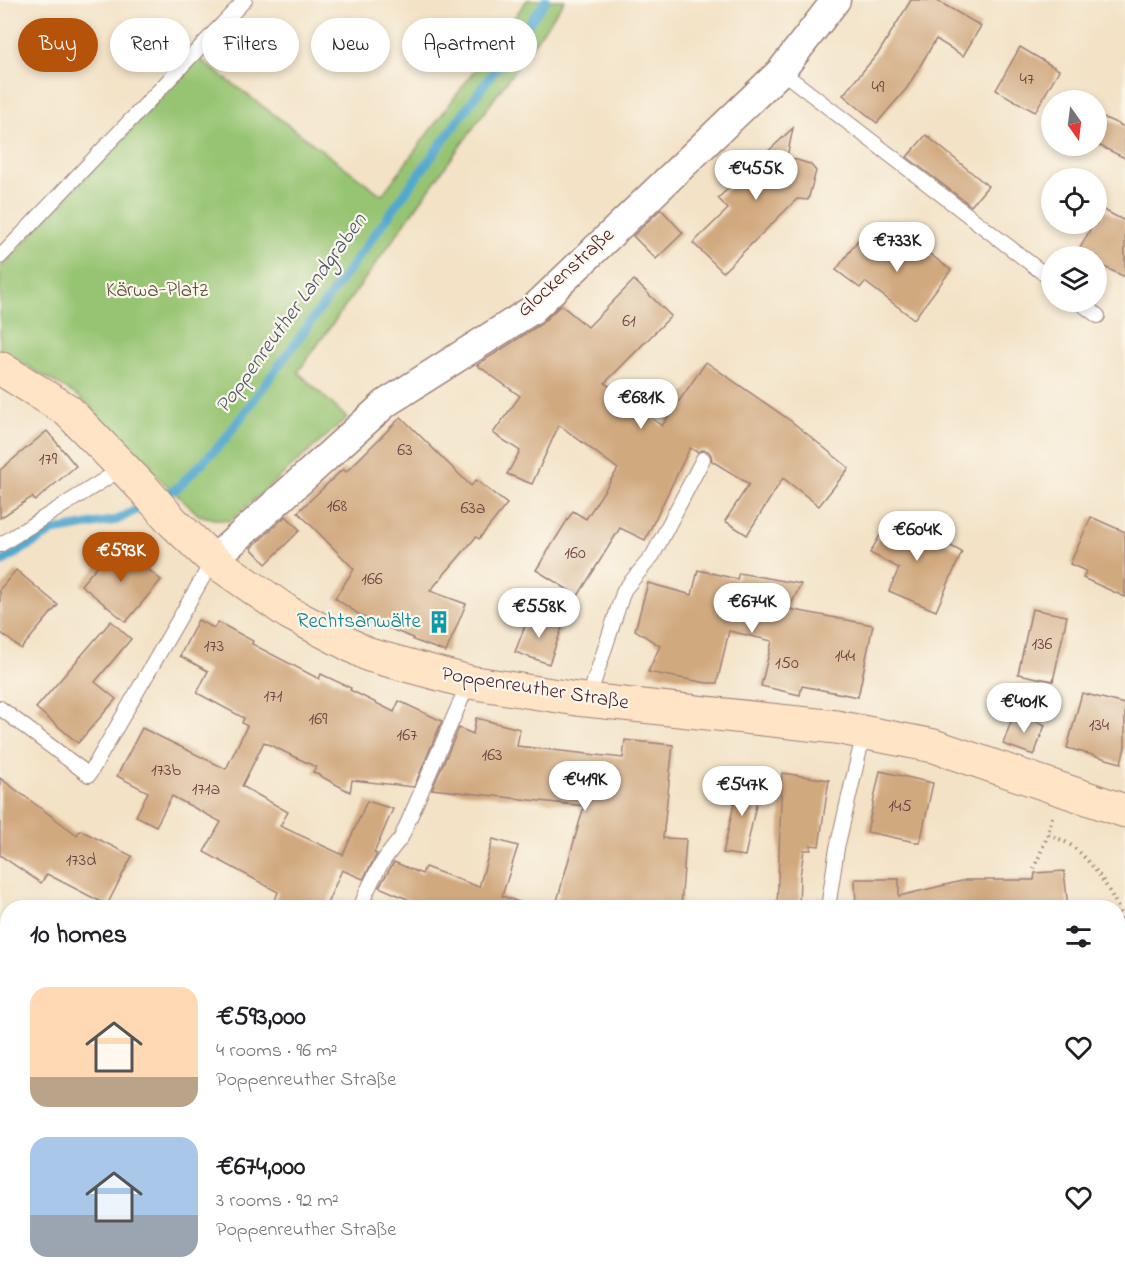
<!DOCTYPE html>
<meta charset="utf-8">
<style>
body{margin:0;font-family:"Indie Flower",sans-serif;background:#f6f6f6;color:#202124;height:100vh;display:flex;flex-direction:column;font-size:22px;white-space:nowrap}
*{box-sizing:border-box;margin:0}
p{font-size:20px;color:#757577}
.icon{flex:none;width:33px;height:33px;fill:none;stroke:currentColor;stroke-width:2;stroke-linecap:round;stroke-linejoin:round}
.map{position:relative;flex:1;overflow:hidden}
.details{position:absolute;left:0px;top:900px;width:1125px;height:386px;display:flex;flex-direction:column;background:#fff;border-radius:24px 24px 0 0;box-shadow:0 3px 9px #0003}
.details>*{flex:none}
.hud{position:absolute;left:18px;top:18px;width:600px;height:54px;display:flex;gap:12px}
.needle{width:39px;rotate:166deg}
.controls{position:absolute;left:1041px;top:90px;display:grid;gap:12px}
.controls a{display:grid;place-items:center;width:66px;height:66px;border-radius:50%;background:#fff;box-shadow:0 3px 9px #0003;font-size:30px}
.price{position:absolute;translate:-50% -51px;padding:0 14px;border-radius:21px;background:#fff;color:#222;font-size:20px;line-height:39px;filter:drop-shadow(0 2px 3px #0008)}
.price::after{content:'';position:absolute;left:50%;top:36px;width:18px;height:14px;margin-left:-9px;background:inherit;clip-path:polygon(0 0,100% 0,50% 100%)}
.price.on{background:#b45309;color:#fff}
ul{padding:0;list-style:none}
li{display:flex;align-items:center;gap:18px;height:150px;padding:0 30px}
li span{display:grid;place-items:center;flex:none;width:168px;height:120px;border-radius:18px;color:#555}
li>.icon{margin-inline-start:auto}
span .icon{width:72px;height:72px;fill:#fffc;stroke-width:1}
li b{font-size:26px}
h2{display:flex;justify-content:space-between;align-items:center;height:72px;padding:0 30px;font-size:26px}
.tag{padding:0 21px;border-radius:27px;background:#fff;box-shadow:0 3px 9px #0003;font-size:21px;line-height:54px}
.tag.on{background:#b45309;color:#fff}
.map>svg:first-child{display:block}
</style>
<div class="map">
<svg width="1125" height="1285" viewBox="0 0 1125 1285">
<rect width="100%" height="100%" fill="#fbf7ec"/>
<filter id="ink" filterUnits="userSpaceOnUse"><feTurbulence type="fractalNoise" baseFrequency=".0167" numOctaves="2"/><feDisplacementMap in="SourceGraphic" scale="12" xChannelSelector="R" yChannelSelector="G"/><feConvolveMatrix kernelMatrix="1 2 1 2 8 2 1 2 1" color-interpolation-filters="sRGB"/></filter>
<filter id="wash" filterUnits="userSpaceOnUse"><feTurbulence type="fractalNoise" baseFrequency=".008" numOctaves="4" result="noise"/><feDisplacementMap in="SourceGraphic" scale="24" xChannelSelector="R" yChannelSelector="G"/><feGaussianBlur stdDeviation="1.35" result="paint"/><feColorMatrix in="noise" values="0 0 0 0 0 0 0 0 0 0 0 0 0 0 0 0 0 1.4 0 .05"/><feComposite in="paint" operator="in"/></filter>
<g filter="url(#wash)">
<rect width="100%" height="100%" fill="#f3e2c6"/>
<path fill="#ccc2b9" d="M163,1278H541L540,1285H163Z"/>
<path fill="#97c472" stroke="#70724e" stroke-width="1.5" d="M527,0H565L298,372L347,418L230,521L214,519L199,515L163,482L78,396L0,350V268L198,58L382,195Z"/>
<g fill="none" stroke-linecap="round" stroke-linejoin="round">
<path stroke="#53a8cf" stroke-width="9" d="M0,563L53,531L117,520L177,488L223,442L546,0"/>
</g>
<g id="blocks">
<g fill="#d1a97f">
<path d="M911,0H936L981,26L963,56L936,39L907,88L877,123L843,95L879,52Z"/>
<path d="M1020,47L1059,70L1035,112L996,90Z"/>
<path d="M1096,114L1125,127V158L1096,144Z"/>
<path d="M793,128L787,157L810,164L816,171L808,200L797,199L723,272L693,243L728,209L718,198L739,179L729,168L751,149L761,158Z"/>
<path d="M926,135L988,186L971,206L907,157Z"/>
<path d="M1096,206L1125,221V277L1096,263V256H1083L1077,254L1093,224H1096Z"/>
<path d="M661,209L683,233L656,259L633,236Z"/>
<path d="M902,233L951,270L914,319L865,282L860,288L836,270L858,240L882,258Z"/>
<path d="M634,280L671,316L605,383L662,426L706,362L791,421L849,468L819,506L783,478L747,535L725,521L749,484L712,461L711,455L708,451L702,450L697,452L690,448L645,540L620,528L578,596L536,570L573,511L586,519L618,469L559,425L532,484L507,474L520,451L493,433L520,396L477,365L541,324L561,305L588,327Z"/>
<path d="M401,417L471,486L476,480L507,504L479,539L476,537L430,591L466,604L446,652L413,640V638L366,619L335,598L354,569L298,512L343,469L346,472Z"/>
<path d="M47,431L76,466L35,501L32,497L0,518V470Z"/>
<path d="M892,514L962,552L936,611L889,591L899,568L870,553Z"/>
<path d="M286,516L300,530L266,564L251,548Z"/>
<path d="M1091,517L1125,532V597L1083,578L1086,571L1070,564Z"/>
<path d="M117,543L161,580L126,622L81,585Z"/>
<path d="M16,570L58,605L21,649L0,632V589Z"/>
<path d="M698,570L737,579L739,573L801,584L789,609L873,625L858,697L802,686L800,695L761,686L772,641L729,631L717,683H707L648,672L660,646L635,630L648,583L692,595Z"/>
<path d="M1032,609L1067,616L1053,681L1018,674Z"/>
<path d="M530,613L563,625L549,664L515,652Z"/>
<path d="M198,620L214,628L218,622L253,641L252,644L319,679L321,674L351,688L350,690L394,712L399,701L442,721L414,787L352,780L350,792L313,772L316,767L264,742L242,786L288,812L280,826L343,855L367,801L393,809L374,853L377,854L363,879L342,870L325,908H272L278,892L204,852L221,822L172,796L156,826L136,816L148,792L117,776L142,728L226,769L247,726L242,723L244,718L197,693L208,671L180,656Z"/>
<path d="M111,621L131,639L95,682L116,699L78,743L36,708Z"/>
<path d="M1082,693L1125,704V747L1121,763L1067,748Z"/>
<path d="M1014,713L1045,725L1034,755L1003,744Z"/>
<path d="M476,718L520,729L517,746L623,758L625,740L673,745L663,838L686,839L681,908H555L584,806L432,789L459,728L473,734Z"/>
<path d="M880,771L933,783L920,843L867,832Z"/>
<path d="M782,773L829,780L819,846L811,845V850H804L800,876L799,908H777Z"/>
<path d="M740,777L761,782L745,856L723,853Z"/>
<path d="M0,778L77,835L80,830L132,856L107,905L47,874L41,883L0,855Z"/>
<path d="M493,839L518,846L502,896L527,905V908H409L412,901L379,887L394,862L422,874L425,867L479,887Z"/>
<path d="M1064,871L1068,908H856L855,879H899V896L966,880H1034L1035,873Z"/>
</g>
</g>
</g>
<g filter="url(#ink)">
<use href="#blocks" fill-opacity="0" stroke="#9e8078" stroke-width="1.5"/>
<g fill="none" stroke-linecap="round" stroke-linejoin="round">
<g stroke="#9e8078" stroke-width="16">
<g id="lane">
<path d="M781,71L1052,280"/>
<path d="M0,257L245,0"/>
<path d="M1079,302L1098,316"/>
<path d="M0,545L123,468"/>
<path d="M588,700L624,590L653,555L703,459"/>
<path d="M0,708L89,775L213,560"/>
<path d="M360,908C371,880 381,861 401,838L469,682"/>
<path d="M828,908L837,848L864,732"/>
<path d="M153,1285V1278"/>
<path d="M643,1285L644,1278"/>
<path d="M837,1285L838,1278"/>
</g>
</g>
<g stroke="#9e8078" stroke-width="31">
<path id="street" d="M213,560L386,403L532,310L781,71L836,0"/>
</g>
<g stroke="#9e8078" stroke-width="35">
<path id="secondary" d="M0,368L67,410L143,488L173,522L213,560L289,613L369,655L469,682L577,699L836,727L934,746L1125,811"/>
</g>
<g stroke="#9e8078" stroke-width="4" stroke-dasharray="1.5 4.5" stroke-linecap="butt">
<path d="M1052,817L1048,834C1056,838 1066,841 1073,847C1097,866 1114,896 1125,924"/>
<path d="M1034,869L1048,834"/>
</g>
<use href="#lane" stroke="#fff" stroke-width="14"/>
<use href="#street" stroke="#fff" stroke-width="28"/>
<use href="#secondary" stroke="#ffe4c6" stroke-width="33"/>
</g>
</g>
<defs>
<g id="building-bare" transform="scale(1.8)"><path d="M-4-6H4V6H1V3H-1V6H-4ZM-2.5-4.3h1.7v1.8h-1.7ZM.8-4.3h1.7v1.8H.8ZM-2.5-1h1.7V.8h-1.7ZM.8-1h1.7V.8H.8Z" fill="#0f9aa8" stroke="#fbf7ec" stroke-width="2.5" paint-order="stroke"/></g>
</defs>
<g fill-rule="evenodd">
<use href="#building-bare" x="439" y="622"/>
</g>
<g text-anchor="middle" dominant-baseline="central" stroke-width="4.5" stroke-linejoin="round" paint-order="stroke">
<g font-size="18" fill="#6c4240">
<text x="1027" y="80">47</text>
<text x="878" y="88">49</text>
<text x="629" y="322">61</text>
<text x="405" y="451">63</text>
<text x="48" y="460">179</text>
<text x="337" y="507">168</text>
<text x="473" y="509">63a</text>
<text x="575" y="554">160</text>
<text x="372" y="580">166</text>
<text x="1042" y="645">136</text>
<text x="214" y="647">173</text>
<text x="845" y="657">144</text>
<text x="787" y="664">150</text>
<text x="273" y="697">171</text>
<text x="318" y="720">169</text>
<text x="1099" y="726">134</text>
<text x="407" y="736">167</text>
<text x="492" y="756">163</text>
<text x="166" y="771">173b</text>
<text x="206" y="790">171a</text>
<text x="900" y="807">145</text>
<text x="81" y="861">173d</text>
</g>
<g font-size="21" fill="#4a1f2b" stroke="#fbf7ec">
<text transform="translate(566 273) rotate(-42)">Glockenstraße</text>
<text transform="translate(535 689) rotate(9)">Poppenreuther Straße</text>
</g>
<g font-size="21" fill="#615140" stroke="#fbf7ec">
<text x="157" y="291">Kärwa-Platz</text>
</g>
<g font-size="21" fill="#0d838f" stroke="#fbf7ec" text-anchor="end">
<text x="421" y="622">Rechtsanwälte</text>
</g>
<g font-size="22" font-style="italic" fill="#4e566d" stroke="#fbf7ec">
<text transform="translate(292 314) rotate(-54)">Poppenreuther Landgraben</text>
</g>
</g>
</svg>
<div class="controls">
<a><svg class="needle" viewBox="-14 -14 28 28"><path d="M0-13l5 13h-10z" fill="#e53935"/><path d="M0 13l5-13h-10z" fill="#757577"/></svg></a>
<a><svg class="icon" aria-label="locate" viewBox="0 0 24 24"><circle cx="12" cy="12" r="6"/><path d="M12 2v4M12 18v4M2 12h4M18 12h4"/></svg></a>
<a><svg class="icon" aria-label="layers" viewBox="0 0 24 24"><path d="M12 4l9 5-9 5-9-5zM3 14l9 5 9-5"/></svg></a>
</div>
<b class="price" style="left:756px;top:201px">€455K</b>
<b class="price" style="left:897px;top:273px">€733K</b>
<b class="price" style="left:641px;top:430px">€681K</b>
<b class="price" style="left:917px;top:562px">€604K</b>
<b class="price on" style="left:121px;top:583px">€593K</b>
<b class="price" style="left:752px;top:634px">€674K</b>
<b class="price" style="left:539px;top:639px">€558K</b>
<b class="price" style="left:1024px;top:734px">€401K</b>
<b class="price" style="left:585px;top:812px">€419K</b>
<b class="price" style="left:742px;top:817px">€547K</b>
<div class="hud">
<a class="tag on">Buy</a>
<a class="tag">Rent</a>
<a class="tag">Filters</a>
<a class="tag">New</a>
<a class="tag">Apartment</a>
</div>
<section class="details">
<h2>10 homes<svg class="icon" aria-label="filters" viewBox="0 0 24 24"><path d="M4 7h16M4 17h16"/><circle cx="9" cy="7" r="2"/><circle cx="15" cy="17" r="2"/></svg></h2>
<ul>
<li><span style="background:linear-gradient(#ffd9b3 75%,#b9a48a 0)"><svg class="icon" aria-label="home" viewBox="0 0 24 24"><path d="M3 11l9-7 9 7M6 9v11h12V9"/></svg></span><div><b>€593,000</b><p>4 rooms · 96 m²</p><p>Poppenreuther Straße</p></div><svg class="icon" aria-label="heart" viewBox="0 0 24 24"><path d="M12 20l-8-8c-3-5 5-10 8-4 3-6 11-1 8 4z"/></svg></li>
<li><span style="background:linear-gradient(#a9c7e8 65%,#9aa5b1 0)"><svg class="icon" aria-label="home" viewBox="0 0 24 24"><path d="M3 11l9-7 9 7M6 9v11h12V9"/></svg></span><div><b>€674,000</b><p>3 rooms · 92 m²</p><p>Poppenreuther Straße</p></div><svg class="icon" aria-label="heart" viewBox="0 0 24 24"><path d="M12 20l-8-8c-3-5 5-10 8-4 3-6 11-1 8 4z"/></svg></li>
</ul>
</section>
</div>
